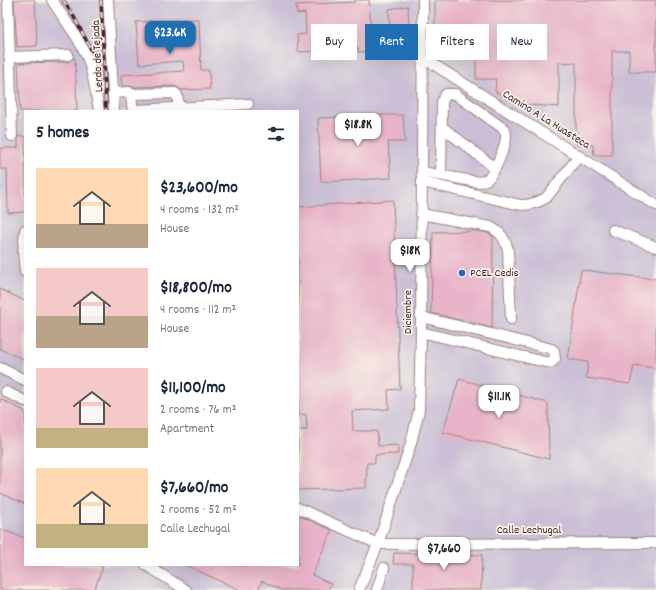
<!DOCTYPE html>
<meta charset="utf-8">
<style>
body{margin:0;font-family:Dekko,sans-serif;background:#f6f6f7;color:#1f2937;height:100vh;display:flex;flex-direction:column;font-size:15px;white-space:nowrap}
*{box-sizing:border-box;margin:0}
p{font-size:13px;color:#747a83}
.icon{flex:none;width:22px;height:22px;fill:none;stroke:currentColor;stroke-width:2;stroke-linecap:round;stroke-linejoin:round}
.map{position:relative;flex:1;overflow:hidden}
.drawer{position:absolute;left:24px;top:110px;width:275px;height:456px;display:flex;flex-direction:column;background:#fff;border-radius:0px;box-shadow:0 4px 16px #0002}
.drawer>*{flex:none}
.guide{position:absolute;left:311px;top:24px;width:285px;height:36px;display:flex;gap:8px}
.price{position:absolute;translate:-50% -34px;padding:0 9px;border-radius:8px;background:#fff;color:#222;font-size:13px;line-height:26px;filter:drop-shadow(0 1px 2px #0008)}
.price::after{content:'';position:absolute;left:50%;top:24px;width:12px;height:9px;margin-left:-6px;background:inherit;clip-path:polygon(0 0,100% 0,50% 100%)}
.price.active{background:#1f6fb2;color:#fff}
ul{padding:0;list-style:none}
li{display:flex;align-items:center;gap:12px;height:100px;padding:0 12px}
li span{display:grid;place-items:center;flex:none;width:112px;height:80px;border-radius:0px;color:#555}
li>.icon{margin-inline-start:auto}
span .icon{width:48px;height:48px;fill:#fffc;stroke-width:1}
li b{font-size:17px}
h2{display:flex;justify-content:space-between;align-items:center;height:48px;padding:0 12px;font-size:17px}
.chip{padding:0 14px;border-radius:0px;background:#fff;box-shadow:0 4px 16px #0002;font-size:14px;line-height:36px}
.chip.active{background:#1f6fb2;color:#fff}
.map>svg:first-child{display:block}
</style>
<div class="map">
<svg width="656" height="590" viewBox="0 0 656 590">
<rect width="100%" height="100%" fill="#f7f3e8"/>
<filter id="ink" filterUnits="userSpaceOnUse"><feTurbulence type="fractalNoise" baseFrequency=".025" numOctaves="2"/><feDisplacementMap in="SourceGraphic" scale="8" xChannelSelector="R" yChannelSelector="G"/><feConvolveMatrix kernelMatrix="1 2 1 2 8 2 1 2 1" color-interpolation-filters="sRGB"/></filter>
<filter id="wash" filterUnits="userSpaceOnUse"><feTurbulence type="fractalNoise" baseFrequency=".012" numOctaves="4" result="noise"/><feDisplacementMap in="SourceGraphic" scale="16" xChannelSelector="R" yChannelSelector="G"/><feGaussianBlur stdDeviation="0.9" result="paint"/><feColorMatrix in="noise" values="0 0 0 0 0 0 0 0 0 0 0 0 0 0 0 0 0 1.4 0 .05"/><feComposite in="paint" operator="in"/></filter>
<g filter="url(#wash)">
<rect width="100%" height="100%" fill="#f2ead4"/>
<path fill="#cabfd6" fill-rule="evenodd" d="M0,0H656V590H0ZM25,111H298V565H25Z"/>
<g id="blocks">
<g fill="#e8b2c8">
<path d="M14,0H35L37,46L17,47Z"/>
<path d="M355,0H369L371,30L390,29L389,9L408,6L410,49L358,52V48L298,52L297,35L306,34L305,13L297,14L296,5L355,2Z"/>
<path d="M435,0H656V72H629V51H612V155H594L593,145L576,144V63L559,62V107L517,104L495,91L496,79H476V52H435Z"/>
<path d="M199,19L201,70H209L210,89L182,90L175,86L133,87L129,86H122L121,75L184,71L183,61L139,64L136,22Z"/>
<path d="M74,58H75L77,111H20L18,63L68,62Z"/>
<path d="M386,115H403L405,142H388L391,178L321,182L318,118Z"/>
<path d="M18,136H25V212L8,213L7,169H0V148H18Z"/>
<path d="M393,200L400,389L388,390L389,409L352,411L353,431H377L378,446L398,445V454L375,455V463H367L366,488L298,490V430H307L306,414L298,415V207Z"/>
<path d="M478,231L488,233L493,236L492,328L431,313L433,232Z"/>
<path d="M581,270L656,279V368L634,365L630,384L586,378L588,362L568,359Z"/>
<path d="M0,289L25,301V360L0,349Z"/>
<path d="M459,379L548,403L549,459L443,432Z"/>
<path d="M0,399L25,411V504L0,493Z"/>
<path d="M298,515L332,530L312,575L331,584L328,590H282L262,581L258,590H240L185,565H298Z"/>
<path d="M0,529L25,538V565H98L103,567L94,590H0Z"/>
<path d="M394,553L482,555L481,590H413V564H393Z"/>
</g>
</g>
</g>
<g filter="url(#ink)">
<use href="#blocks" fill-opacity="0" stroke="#9e8480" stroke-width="1"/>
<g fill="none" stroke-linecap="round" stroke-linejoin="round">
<g stroke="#9e8480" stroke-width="12">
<g id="minor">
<path d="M8,0L12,136"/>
<path d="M52,0C64,20 81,39 89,62C94,78 96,94 99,111"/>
<path d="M108,0L114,111"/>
<path d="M9,57L68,55"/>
<path d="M422,57L656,205"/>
<path d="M113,93L129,92C133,97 131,104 133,110H136L248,104"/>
<path d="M131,94L175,93L177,95L179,108"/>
<path d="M442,127L495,168"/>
<path d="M422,172L478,182C481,182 484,181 487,179C494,175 507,143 506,135C506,132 505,131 504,129L455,94H446L442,102L441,175"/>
<path d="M422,182L521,205C531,205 537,203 546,198L579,156"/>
<path d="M421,214L490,227C501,232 505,239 508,250L511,319"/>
<path d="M25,230L23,252L25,272"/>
<path d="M613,230L656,247"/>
<path d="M421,332L545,362H552L555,359L554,351L552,349L421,317"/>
<path d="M0,368L25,380"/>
<path d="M6,392L25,401"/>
<path d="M298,508L378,544L656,543"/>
<path d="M146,565L186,590"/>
<path d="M359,590L378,544L411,443L419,410L421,332L423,0"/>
<path d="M377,590L384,568"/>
</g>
</g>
<use href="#minor" stroke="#fff" stroke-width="10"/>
<g stroke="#4a1f2b" stroke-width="3.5">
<g id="rail">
<path d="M63,0L74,17L96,59L101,81"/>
<path d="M101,0L106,111"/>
</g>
</g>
<use href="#rail" stroke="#f7f3e8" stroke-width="2" stroke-dasharray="6" stroke-linecap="butt"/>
</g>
</g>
<circle fill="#1f6fb2" stroke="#f7f3e8" stroke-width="1.5" cx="462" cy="273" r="4"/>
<g text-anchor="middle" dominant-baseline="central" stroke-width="3.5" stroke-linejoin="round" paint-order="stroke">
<g font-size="12" fill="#4a1f2b" stroke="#f7f3e8">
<text transform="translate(98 56) rotate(-93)">Lerdo de Tejada</text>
<text transform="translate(546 120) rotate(32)">Camino A La Huasteca</text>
<text transform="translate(408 312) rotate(-90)">Diciembre</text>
<text x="529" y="530">Calle Lechugal</text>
</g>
<g font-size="12" fill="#4a1f2b" stroke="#f7f3e8" text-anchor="start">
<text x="470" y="273">PCEL Cedis</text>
</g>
</g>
</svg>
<b class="price active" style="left:170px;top:55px">$23.6K</b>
<b class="price" style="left:358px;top:147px">$18.8K</b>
<b class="price" style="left:410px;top:273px">$18K</b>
<b class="price" style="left:499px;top:419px">$11.1K</b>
<b class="price" style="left:444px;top:571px">$7,660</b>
<div class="guide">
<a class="chip">Buy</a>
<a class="chip active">Rent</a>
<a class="chip">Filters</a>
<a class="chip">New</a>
</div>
<section class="drawer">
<h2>5 homes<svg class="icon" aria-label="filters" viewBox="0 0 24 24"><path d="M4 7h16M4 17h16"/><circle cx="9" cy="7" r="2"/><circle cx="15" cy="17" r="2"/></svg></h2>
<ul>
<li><span style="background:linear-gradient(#ffd9b3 70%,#b9a48a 0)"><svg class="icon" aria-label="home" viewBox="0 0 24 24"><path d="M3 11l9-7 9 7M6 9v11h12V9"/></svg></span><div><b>$23,600/mo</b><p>4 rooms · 132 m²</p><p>House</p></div></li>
<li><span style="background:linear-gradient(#f6c9c9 60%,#b9a48a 0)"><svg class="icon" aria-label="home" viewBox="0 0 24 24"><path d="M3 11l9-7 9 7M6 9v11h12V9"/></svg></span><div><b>$18,800/mo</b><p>4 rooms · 112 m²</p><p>House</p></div></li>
<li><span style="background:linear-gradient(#f6c9c9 75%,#c2b280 0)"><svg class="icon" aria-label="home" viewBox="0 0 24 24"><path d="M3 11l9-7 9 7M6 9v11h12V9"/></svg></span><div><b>$11,100/mo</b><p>2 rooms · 76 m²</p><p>Apartment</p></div></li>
<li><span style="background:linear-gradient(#ffd9b3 70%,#c2b280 0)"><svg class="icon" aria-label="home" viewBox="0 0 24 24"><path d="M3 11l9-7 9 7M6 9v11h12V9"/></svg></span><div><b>$7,660/mo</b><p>2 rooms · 52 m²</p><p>Calle Lechugal</p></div></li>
</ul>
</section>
</div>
